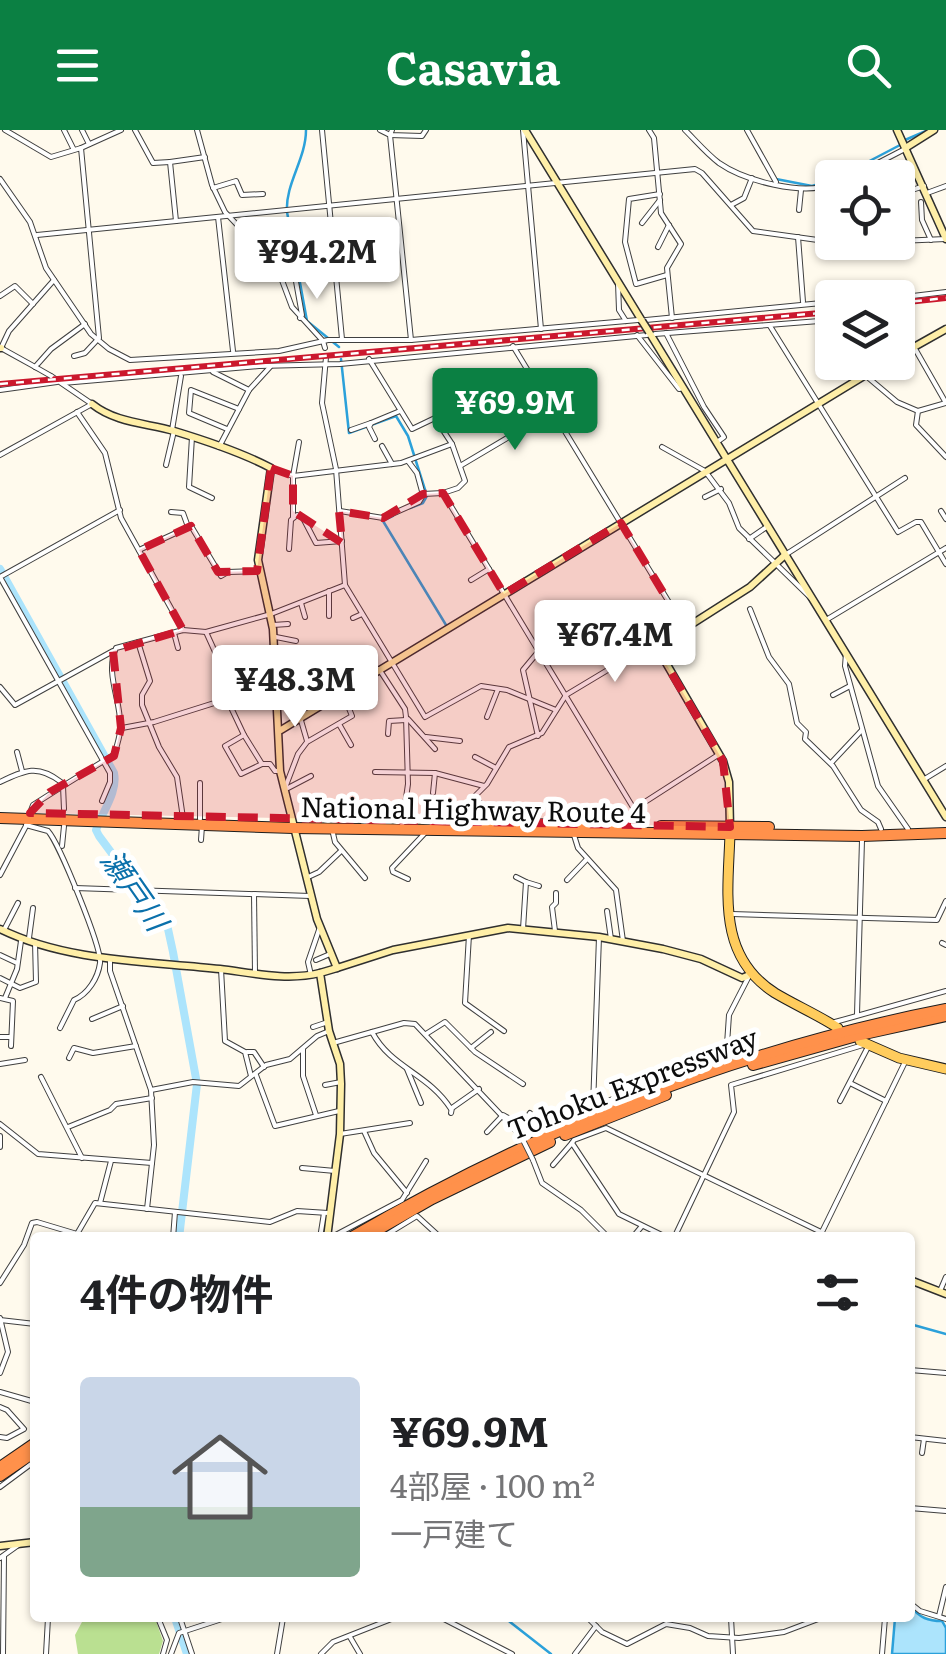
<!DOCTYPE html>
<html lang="ja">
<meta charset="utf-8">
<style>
body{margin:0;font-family:Literata,"Noto Sans JP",serif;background:#f6f6f6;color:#202124;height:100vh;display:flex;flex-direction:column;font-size:38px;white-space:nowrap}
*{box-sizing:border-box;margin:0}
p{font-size:32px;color:#757577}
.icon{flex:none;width:55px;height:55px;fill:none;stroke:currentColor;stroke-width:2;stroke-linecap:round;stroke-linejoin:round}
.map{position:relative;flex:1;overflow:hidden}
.sheet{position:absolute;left:30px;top:1102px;width:885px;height:390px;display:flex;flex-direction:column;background:#fff;border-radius:10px;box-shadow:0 2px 8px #0004}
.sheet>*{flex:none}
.controls{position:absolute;left:815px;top:30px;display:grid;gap:20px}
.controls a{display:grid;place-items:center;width:100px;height:100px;border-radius:10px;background:#fff;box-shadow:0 2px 8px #0004;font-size:50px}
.price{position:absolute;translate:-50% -85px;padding:0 22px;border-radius:10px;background:#fff;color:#222;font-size:32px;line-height:65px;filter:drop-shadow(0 2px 5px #0008)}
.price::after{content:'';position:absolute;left:50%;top:60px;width:30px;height:22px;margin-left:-15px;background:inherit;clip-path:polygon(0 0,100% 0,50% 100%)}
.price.on{background:#0b8043;color:#fff}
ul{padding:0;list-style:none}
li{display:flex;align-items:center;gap:30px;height:250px;padding:0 50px}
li+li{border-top:2px solid #e0e0e0}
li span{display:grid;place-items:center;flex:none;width:280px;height:200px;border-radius:10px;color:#555}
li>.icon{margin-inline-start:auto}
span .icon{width:120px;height:120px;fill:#fffc;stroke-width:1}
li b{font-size:42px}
h2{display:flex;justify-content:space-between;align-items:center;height:120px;padding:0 50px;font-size:42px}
header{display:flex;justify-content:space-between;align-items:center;height:130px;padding:0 50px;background:#0b8043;color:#fff;font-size:45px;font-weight:700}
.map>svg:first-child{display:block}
</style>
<header><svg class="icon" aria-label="menu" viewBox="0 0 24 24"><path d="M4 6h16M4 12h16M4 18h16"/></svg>Casavia<svg class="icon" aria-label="search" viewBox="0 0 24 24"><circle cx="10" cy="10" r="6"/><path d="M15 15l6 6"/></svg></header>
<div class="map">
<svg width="946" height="1524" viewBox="0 0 946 1524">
<rect width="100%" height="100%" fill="#fffaed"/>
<path fill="#bae091" d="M114,1488H155L163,1511L159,1524H78L75,1505L82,1492Z"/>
<path fill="#ace4fc" stroke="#2ca1da" stroke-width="2.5" d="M910,1476C920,1488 928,1491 942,1491L946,1498V1524H892L895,1488H910Z"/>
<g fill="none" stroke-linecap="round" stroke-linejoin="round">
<g stroke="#2ca1da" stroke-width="2.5">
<path d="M306,0C306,29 285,54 287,82L307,191L339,217"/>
<path d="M905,10L928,0"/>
<path d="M837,48L902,14"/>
<path d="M776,49L812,56L832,50"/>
<path d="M341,229L349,303L396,286L408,306L427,366L423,373L410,378"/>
<path d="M393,386L383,391L446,495"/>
<path d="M910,1194L946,1204"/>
<path d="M505,1488L551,1524"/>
</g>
<g stroke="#ace4fc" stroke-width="8">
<path d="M0,439L114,643C118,662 102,682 96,700L99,706L168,799L173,822L197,954L179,1108"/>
<path d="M175,1488L187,1524"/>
</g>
<g stroke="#404040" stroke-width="6">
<g id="street">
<path d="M5,0L51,27L81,18L99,208L85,223L74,226"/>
<path d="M64,0L73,18"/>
<path d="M82,0L89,14"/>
<path d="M135,0L153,33L170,32"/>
<path d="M197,0L212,55L225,82L277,137L292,177L323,211L325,218"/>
<path d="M322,0L342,209"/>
<path d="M380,0L390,5L411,210"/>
<path d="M392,0L390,5L422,6L426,0"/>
<path d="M523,0L541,199"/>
<path d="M649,0L654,8L661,83L681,114L667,138L672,188"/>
<path d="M685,0C696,11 707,24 719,33C745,51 803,66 832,54"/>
<path d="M747,0L776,52"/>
<path d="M81,18L121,0"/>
<path d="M849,48L903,20"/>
<path d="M0,49L30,92L46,138L91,204L109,219L130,230L279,221L328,210H411L638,190"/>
<path d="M213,58L236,51L242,65L263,64"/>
<path d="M906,62L924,56"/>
<path d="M927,63L946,56"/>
<path d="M660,64L629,69L625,112L636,154L667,145"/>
<path d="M921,72L922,90L931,110"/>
<path d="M731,75L744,68L752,48"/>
<path d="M799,80L801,60"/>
<path d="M218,87L233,221"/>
<path d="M176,91L170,32L205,27"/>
<path d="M642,93L660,70"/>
<path d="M37,105L695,39L702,43L753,101L832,112"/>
<path d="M798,107L803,172"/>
<path d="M898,111L946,109"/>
<path d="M658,117L669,95"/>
<path d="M295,146L302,185L300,188"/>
<path d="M618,153L619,180L626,191"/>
<path d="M0,166L15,156L33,174"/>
<path d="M896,168L946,162"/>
<path d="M898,189L946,273L918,281L916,295L946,327"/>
<path d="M646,190L832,172"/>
<path d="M770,196L898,402L916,392H921L946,434"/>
<path d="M666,203L704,277L724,307L717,312"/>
<path d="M655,204L832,190"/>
<path d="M637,205L679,259L683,258"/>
<path d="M513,216L684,497"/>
<path d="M326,227L322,273L336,339L345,455L425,587L481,556L507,560L556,580"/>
<path d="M369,229L412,299L435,288L452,314L465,351L458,358L443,363L634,679L641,696"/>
<path d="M35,237L51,219L85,194"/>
<path d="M37,238L1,218L9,201L54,150"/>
<path d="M213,242L249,260"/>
<path d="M865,245L897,272L918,281"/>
<path d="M63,253L259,236L340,234L647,205"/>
<path d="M0,260L57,252"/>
<path d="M77,282L105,323L121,388L183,500"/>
<path d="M227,299L189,283L191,260L239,279"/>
<path d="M172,300L181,246"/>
<path d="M351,300L371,293"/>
<path d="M192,307L189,357L212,368"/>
<path d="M375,309L369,297L371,293L400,281"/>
<path d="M382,316L392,334"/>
<path d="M219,317L249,260L270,237"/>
<path d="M662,317L705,341L729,373L739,398L813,470"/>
<path d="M0,325L92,274L51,246"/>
<path d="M166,335L174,301"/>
<path d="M460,336L551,282"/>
<path d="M272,339L293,346L401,333L452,314"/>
<path d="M423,364L443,363"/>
<path d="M705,367L721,359"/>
<path d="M340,381L383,388L419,372L423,365L417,343L408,331"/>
<path d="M941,381L946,389"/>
<path d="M171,382L183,383L187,394"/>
<path d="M293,387V346L299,312"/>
<path d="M749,409L768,396"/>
<path d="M289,419L291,390L297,385L303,388L316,413L342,411"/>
<path d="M139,420L191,396L221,446L228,442L260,441"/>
<path d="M785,425L905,348"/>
<path d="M471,450L489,439"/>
<path d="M301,473L305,487"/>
<path d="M750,479L769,527L789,554L797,593L806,602L805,609L833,636L861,680L878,692L881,699"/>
<path d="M329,486V461"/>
<path d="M353,488L362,484"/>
<path d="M826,490L946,418"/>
<path d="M273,495L288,494"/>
<path d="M206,502L235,566"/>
<path d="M174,503L178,518"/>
<path d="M276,507L296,511"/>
<path d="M138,512L150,551L142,565V575L159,617L177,647L183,688"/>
<path d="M538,522L523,540L538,606"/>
<path d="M846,523L845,536L878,656L908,699"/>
<path d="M379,539L405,579L406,587L408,654L402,696"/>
<path d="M0,557L15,575L113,521"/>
<path d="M833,565L850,556"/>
<path d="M227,569L244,605"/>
<path d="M300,587L307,611"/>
<path d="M487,587L498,559"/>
<path d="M408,589L435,619"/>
<path d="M339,594L351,615"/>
<path d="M122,598L154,592L275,554"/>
<path d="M388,604L389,591L406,590"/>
<path d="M426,607L460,611"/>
<path d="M17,622L22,641"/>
<path d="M475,627L496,638"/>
<path d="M831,633L862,600"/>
<path d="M262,634L244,605L225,616L241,644L262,634H270L275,641H280"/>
<path d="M375,642L435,643L484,656"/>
<path d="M923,650L946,636"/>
<path d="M0,652C25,640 38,634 61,652L63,656L33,675L30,683"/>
<path d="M285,658L298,624L307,612L352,586L342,561"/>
<path d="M288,658L311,646"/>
<path d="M433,663L435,643"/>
<path d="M102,671L110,652V643L0,447L120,380"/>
<path d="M64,679L63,656L115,624C116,616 120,608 120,600C123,573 104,545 116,518L183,500L206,502L271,484L345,455"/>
<path d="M634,679L718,625"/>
<path d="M200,689V653"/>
<path d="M509,692L508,683L486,677L473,668L487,654L509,617L542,603L566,565L651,514L659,515"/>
<path d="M26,695L48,701C59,713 102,818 100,833C98,848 88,864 74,870L60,898"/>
<path d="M332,699L335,712L365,748"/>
<path d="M573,702L578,718L616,760L623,811"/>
<path d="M201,710L202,696"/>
<path d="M62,716L64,696"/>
<path d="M0,745L27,694"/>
<path d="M516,747L526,752L523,799"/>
<path d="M306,748L319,742L341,721"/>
<path d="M408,749L393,742L392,738L425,703"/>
<path d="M567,750L587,729"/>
<path d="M526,752L539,756"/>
<path d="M75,758L310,766"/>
<path d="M254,764L255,843"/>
<path d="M607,781L611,809"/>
<path d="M732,784L937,790L946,771"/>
<path d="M4,800L18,773"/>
<path d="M555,801L552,777L556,773V763"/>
<path d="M469,805L465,873L504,901"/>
<path d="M29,808L33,778"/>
<path d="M942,813L946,815"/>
<path d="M0,825L17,833"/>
<path d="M316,830L330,824"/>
<path d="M110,831V841L151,960L154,1015L147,1079"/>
<path d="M221,839L225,911L245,922L251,946"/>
<path d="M311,845L308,832L320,797"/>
<path d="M0,848L20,858L36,852L35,812"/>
<path d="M0,868L13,871L11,916"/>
<path d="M5,868L17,839L21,811"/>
<path d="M857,884L862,710"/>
<path d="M92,889L123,876"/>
<path d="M835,892L946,861"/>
<path d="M313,897L328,892"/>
<path d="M372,902C391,938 428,943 451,979"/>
<path d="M426,904L445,892L475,922L523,954"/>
<path d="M0,907H11"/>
<path d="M333,913L404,893L415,894L521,1006"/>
<path d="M471,918L491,902"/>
<path d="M303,919V946L316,985"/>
<path d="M247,922H254L264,937"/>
<path d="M69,928L74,918L93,923L136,916"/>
<path d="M726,929L729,885L748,848"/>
<path d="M0,934L25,930"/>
<path d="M407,939L421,973"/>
<path d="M256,945L275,996L339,981"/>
<path d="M41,947L82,1028"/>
<path d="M850,953L886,971"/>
<path d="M325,955L341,952"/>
<path d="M151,960L193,952L239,956L266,935L290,929L317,906L329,901"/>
<path d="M840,971L869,915"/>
<path d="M595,976L725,925"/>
<path d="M451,983L452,978L479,959"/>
<path d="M0,994L38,1024L152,1033"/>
<path d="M522,995L530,983"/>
<path d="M68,997L110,980L116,974L152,968"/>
<path d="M364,1001L374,1023L407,1063"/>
<path d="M487,1002L503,985L534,1003L593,977L599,807"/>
<path d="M340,1004L410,993"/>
<path d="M0,1006V1017"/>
<path d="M533,1030L542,1053L581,1080L609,1108"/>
<path d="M553,1035L572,1013"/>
<path d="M302,1038L335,1041"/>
<path d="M100,1073L111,1031"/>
<path d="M173,1108L175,1082"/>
<path d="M320,1108L324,1083"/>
<path d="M330,1108L402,1070L426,1031"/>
<path d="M381,1108L417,1086L441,1108"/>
<path d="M632,1108L642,1096"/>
<path d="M668,1108L619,1084L572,1013L574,1010L606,998L821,1102"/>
<path d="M674,1108L734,982L731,955L863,915"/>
<path d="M819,1108L906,930"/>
<path d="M0,1153L24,1115L32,1093L37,1092L77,1104L95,1073L270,1092L297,1081L328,1083"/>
<path d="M940,1161L946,1147"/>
<path d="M910,1170L913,1150"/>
<path d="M0,1188L8,1222L0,1243"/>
<path d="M0,1190L35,1194"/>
<path d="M910,1240L946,1243"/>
<path d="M0,1262L35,1272"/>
<path d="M0,1277L7,1280L24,1299L7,1308L0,1307"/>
<path d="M910,1307L946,1311"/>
<path d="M922,1323L924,1309"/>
<path d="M0,1357L35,1331"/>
<path d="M910,1378L946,1381"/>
<path d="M0,1428L21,1413"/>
<path d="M910,1473L920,1481L946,1489"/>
<path d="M939,1486L946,1457"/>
<path d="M158,1488L167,1510L163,1524"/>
<path d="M180,1488L192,1524"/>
<path d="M442,1488L512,1524"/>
<path d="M588,1488L602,1502L627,1514L666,1494L690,1498L708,1506L739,1508L784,1502L821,1488"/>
<path d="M731,1488L733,1524"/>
<path d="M350,1507L360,1524"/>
<path d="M3,1524L4,1426"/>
<path d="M46,1524L48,1488"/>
<path d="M171,1524L179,1503L225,1488"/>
<path d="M277,1524L283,1488"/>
<path d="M321,1524L333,1512L394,1488"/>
<path d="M575,1524L596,1496"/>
<path d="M882,1524L885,1488"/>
</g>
</g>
<g stroke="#2f2f2f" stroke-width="9">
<g id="secondary">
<path d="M525,0L642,191"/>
<path d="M897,0L946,109"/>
<path d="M907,17L934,0"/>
<path d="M649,202L946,687"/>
<path d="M0,218H1"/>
<path d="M898,226L946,199"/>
<path d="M92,274C116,293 146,293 174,301C207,311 241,322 271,338L258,430L273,499L280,641L317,789L337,838L320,843L329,901L340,934L341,954L340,1004L327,1108"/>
<path d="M281,600L887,232"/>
<path d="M730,698L729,652L723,631L662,526L659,515L750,457L785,425"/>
<path d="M0,799C67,832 147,831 220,839C253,843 287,851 320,843"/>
<path d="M337,838L393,820L508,798L599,807L663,819L701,829L742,848L752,844"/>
<path d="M910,1150L946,1164"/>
<path d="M0,1416L35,1412"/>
</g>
</g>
<g stroke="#1e1e1e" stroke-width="11">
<g id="primary">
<path d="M730,704C728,764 717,826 775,863C795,875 818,885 838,898"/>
<path d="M860,911L899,928L946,939"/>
</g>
</g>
<g stroke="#1e1e1e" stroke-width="12">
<g id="highway">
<path d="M0,688L293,698L862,706L946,703"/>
<path d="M471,693L634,696"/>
<path d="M661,696L769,697"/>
<path d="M753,935L860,905L946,886"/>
<path d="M565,1005L666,965"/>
<path d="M350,1108C535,1000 735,920 946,879"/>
<path d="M364,1108L432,1069L550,1012"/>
<path d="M0,1337L35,1313"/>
<path d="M0,1346L35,1322"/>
</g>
</g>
<use href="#street" stroke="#fff" stroke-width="4"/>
<use href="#secondary" stroke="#ffefa8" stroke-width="6"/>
<use href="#primary" stroke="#ffcc5d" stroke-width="9"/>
<use href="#highway" stroke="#ff914b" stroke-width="10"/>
<g stroke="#cb182d" stroke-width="6">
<g id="rail">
<path d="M898,173L946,168"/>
<path d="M0,254L832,182"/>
</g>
</g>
<use href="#rail" stroke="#fff" stroke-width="2.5" stroke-dasharray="8" stroke-linecap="butt"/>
<g stroke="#404040" stroke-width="6" stroke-linecap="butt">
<g id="street-bridge">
<path d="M37,238L51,246"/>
<path d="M521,1006L533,1030"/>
</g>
</g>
<g stroke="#2f2f2f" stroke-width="9" stroke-linecap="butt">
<path id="secondary-bridge" d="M642,191L649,202"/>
</g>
<use href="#street-bridge" stroke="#fff" stroke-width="4"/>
<use href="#secondary-bridge" stroke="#ffefa8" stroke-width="6"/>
</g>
<path fill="#cb182d" fill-opacity="0.2" stroke="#cb182d" stroke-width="8" stroke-dasharray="20 12" stroke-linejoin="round" d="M271,338L293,346V381L342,413L339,381L383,388L423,364L443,363L504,464L621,393L684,497L655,515L723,631L730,697L30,683L50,662L114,626L121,598L113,521L183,500L139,420L191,396L218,442L257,441Z"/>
<g text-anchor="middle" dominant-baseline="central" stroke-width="10" stroke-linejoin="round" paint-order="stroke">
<g font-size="28" fill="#0d0d0d" stroke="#fff">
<text transform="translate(473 678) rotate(1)">National Highway Route 4</text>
<text transform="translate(632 952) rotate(-21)">Tohoku Expressway</text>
</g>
<g font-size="30" font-style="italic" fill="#0a70ab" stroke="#fff">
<text transform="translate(136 759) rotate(55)">瀬戸川</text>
</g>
</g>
</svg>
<div class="controls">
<a><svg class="icon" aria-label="locate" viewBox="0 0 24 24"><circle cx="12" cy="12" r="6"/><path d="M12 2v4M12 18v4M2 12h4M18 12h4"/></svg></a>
<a><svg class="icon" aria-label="layers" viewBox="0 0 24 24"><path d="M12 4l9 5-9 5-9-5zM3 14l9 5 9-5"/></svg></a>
</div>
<b class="price" style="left:317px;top:172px">¥94.2M</b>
<b class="price on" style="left:515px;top:323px">¥69.9M</b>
<b class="price" style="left:615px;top:555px">¥67.4M</b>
<b class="price" style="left:295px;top:600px">¥48.3M</b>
<section class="sheet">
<h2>4件の物件<svg class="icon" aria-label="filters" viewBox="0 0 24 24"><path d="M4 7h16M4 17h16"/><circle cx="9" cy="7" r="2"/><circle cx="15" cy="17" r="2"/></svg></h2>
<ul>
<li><span style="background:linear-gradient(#c9d6e8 65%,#7fa58c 0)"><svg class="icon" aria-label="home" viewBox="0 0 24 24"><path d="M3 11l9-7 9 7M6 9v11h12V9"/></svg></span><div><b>¥69.9M</b><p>4部屋 · 100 m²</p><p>一戸建て</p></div></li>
</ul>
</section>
</div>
